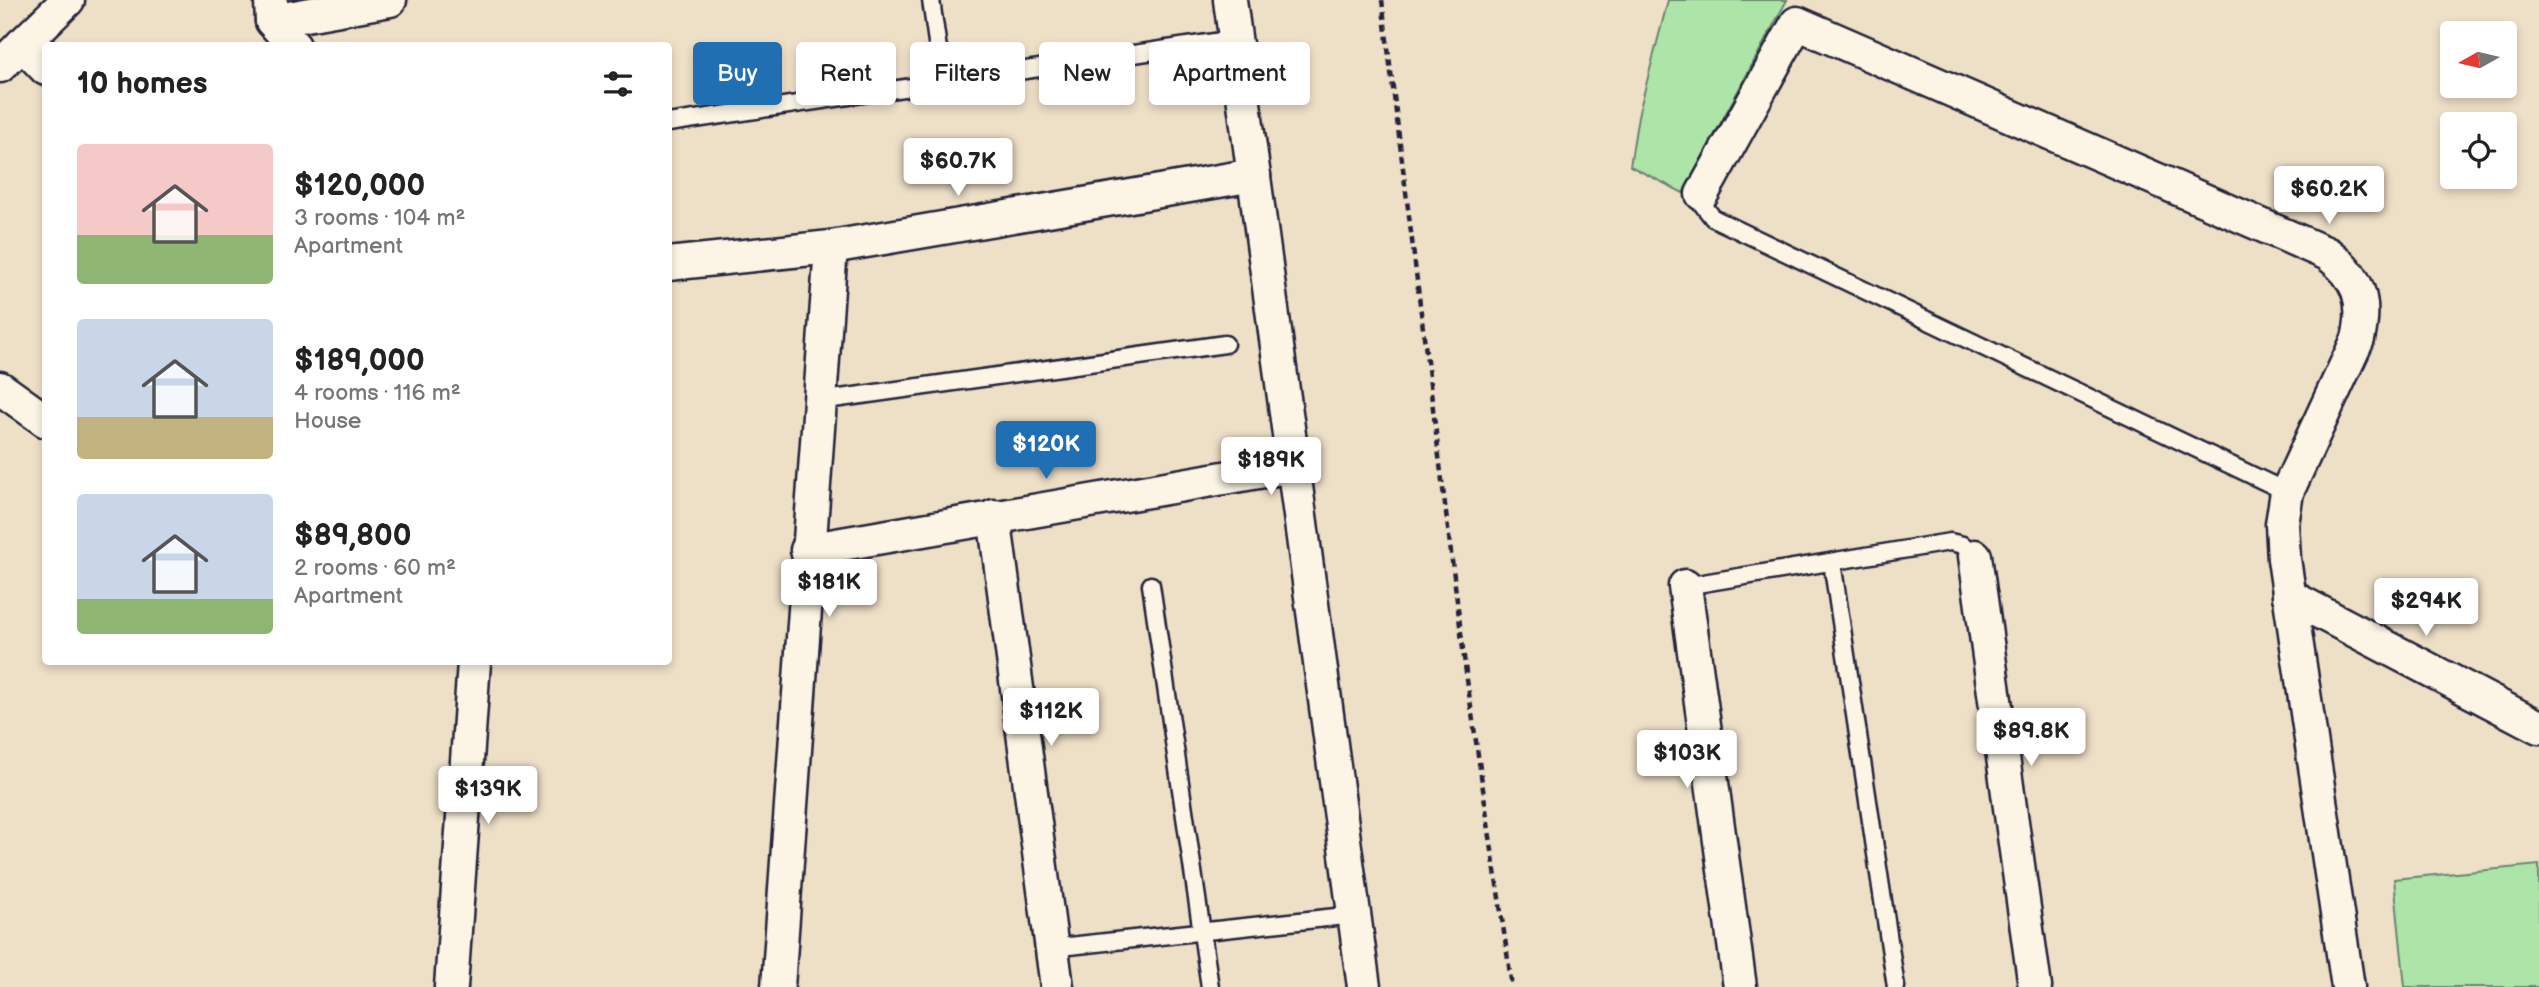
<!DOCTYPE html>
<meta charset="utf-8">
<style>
body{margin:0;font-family:"Balsamiq Sans",sans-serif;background:#f2f2f2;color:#222;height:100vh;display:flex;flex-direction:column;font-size:26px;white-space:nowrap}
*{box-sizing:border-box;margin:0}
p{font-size:23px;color:#767676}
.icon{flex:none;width:38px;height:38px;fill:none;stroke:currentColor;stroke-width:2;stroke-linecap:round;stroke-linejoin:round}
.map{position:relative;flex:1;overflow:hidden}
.details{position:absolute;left:42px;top:42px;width:630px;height:623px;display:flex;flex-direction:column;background:#fff;border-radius:7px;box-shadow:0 4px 10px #0003}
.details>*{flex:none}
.top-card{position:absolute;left:693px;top:42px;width:665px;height:63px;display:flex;gap:14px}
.needle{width:46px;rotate:262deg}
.fabs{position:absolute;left:2440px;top:21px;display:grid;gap:14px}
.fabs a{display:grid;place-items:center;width:77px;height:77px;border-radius:7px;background:#fff;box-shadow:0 4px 10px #0003;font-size:35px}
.price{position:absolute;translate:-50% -60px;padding:0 16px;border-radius:7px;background:#fff;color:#222;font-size:23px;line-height:46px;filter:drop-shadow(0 2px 4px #0008)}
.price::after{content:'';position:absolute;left:50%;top:42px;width:21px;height:16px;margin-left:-10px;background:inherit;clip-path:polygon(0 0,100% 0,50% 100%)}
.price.selected{background:#1f6fb2;color:#fff}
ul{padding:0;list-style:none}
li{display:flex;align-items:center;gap:21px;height:175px;padding:0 35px}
li span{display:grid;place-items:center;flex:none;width:196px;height:140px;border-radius:7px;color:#555}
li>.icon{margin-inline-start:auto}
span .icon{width:84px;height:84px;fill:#fffc;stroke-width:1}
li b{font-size:30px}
h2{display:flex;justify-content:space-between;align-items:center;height:84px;padding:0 35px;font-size:30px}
.tag{padding:0 24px;border-radius:7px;background:#fff;box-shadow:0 4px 10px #0003;font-size:24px;line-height:63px}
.tag.selected{background:#1f6fb2;color:#fff}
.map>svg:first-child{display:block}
</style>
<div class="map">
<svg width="2539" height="987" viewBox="0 0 2539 987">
<rect width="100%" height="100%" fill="#eedfc7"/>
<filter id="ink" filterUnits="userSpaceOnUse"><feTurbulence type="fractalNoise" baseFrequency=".0143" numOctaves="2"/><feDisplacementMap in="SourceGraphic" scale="14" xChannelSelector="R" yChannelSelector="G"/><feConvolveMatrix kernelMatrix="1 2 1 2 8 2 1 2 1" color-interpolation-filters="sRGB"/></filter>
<g filter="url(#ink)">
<g fill="#ade5a9" stroke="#688472" stroke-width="2">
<path d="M1668,0H1787L1683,193L1630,166L1638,116Z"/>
<path d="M2539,865V987H2405L2394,879Z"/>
</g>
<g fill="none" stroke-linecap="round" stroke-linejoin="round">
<g stroke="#22223b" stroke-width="21">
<g id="service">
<path d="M931,0L943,84"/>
<path d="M668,123L1235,39"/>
<path d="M1702,194L1703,205L1713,218L2287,492"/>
<path d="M819,401L1225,344"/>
<path d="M1832,562L1896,987"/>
<path d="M1151,585L1210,987"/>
<path d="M1685,586L1950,542L1963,545L1975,556"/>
<path d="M1051,948L1354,915"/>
</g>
</g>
<g stroke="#22223b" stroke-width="37">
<g id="minor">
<path d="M1230,0L1364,987"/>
<path d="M271,2L272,21L294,46"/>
<path d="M272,21L390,0"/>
<path d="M22,44L46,69"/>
<path d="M0,66L68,0"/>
<path d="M1702,194L1797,23L2328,254C2359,278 2367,300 2358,339L2287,492L2282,524L2284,559L2348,987"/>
<path d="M668,264L831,247L1254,175"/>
<path d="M0,388L46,421"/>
<path d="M994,516L1057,987"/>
<path d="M807,550L1293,466"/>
<path d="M1975,556L2035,987"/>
<path d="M1685,586L1740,987"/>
<path d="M2289,596L2539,727"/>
<path d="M451,987L474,662"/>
<path d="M778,987L831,247"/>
</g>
</g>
<path stroke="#22223b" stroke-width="4.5" stroke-dasharray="7 5" stroke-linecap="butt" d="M1382,0L1466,673L1512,987"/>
<use href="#service" stroke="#fcf5e5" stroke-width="16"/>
<use href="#minor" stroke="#fcf5e5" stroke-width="32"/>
</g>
</g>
</svg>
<div class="fabs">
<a><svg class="needle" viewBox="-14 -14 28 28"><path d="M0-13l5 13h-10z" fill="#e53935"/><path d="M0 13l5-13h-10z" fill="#767676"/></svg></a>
<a><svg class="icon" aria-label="locate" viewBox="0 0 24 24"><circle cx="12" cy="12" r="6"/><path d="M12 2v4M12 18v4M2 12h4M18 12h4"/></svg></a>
</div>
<b class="price" style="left:958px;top:198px">$60.7K</b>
<b class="price" style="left:2329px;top:226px">$60.2K</b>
<b class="price selected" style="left:1046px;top:481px">$120K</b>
<b class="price" style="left:1271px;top:497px">$189K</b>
<b class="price" style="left:829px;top:619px">$181K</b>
<b class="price" style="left:2426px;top:638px">$294K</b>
<b class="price" style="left:1051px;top:748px">$112K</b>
<b class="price" style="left:2031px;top:768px">$89.8K</b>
<b class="price" style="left:1687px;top:790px">$103K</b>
<b class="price" style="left:488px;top:826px">$139K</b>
<div class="top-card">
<a class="tag selected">Buy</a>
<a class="tag">Rent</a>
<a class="tag">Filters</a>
<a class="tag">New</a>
<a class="tag">Apartment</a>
</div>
<section class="details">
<h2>10 homes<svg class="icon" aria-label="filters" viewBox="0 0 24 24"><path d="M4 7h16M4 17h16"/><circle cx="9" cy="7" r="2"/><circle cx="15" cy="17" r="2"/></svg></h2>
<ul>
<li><span style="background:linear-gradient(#f6c9c9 65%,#8fb573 0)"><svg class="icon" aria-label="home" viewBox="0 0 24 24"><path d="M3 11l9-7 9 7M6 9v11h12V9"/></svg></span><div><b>$120,000</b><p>3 rooms · 104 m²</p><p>Apartment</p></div></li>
<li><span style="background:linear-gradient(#c9d6e8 70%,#c2b280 0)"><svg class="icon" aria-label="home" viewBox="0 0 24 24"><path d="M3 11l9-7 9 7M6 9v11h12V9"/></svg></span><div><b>$189,000</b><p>4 rooms · 116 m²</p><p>House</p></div></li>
<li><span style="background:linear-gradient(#c9d6e8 75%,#8fb573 0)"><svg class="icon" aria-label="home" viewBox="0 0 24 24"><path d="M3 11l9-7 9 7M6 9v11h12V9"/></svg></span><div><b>$89,800</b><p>2 rooms · 60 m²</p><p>Apartment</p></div></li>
</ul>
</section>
</div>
